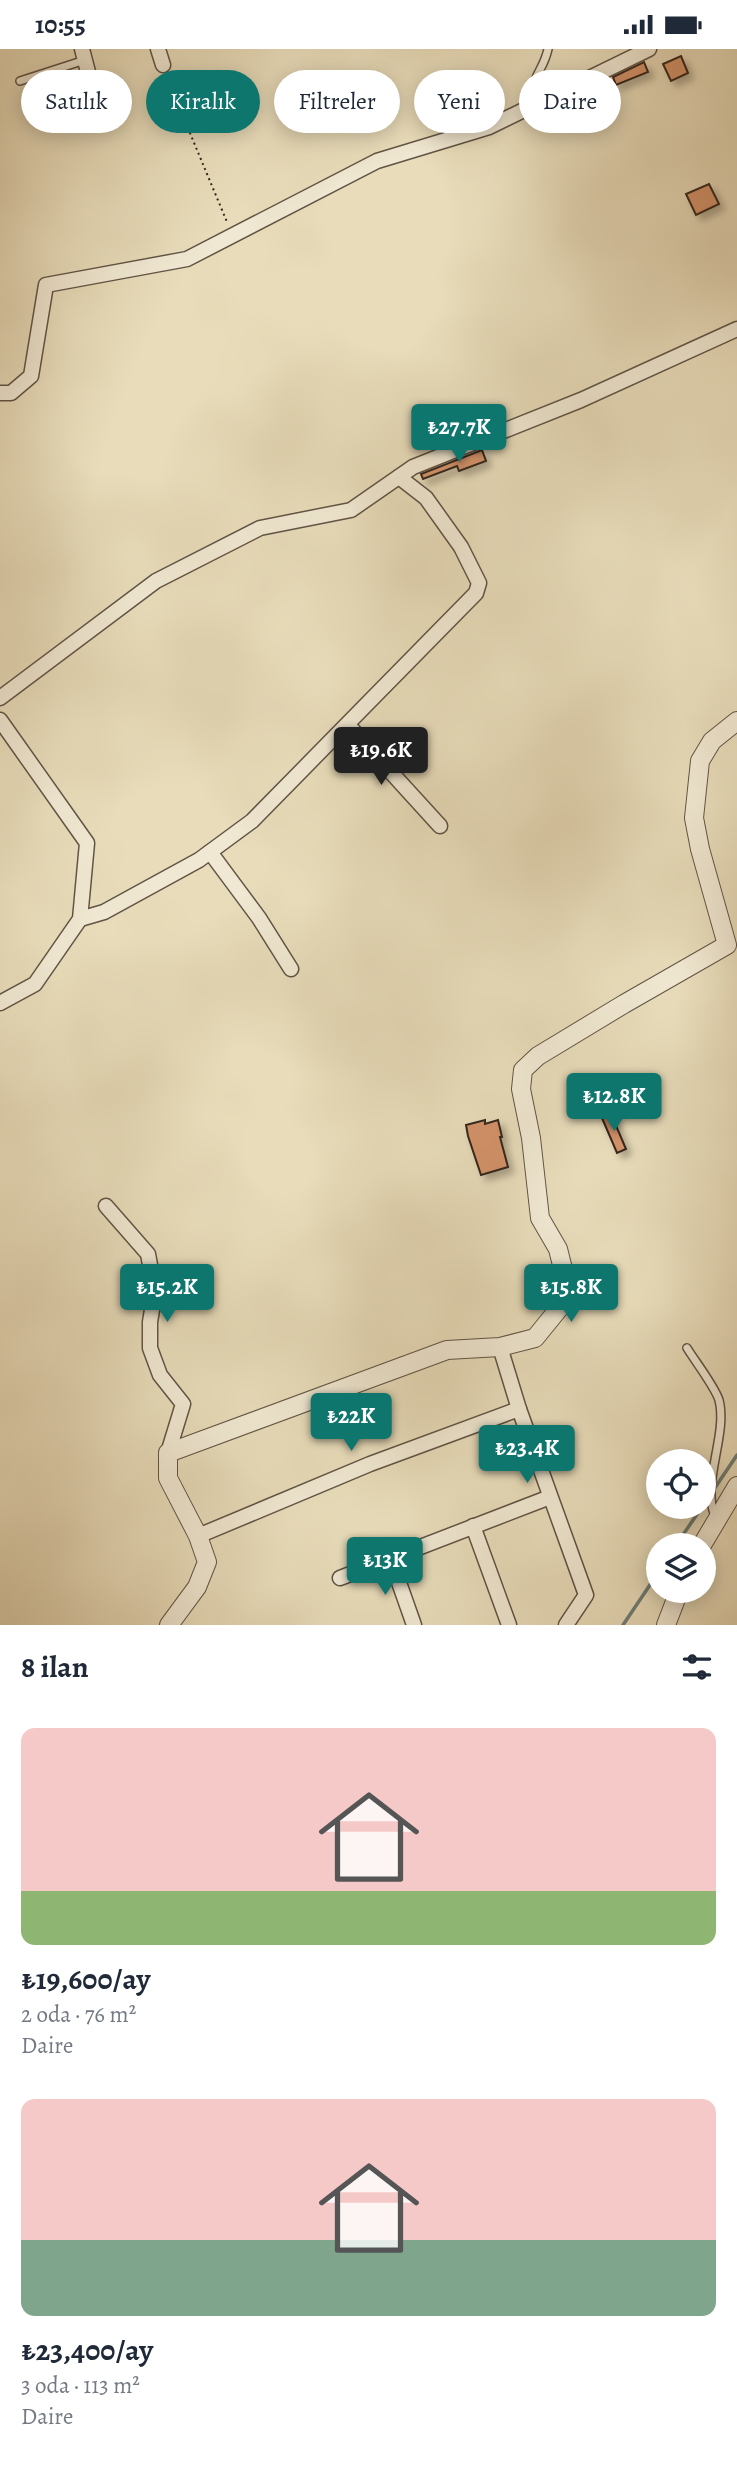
<!DOCTYPE html>
<html lang="tr">
<meta charset="utf-8">
<style>
body{margin:0;font-family:Alegreya,serif;background:#f6f6f7;color:#1f2937;height:100vh;display:flex;flex-direction:column;font-size:26px;white-space:nowrap}
*{box-sizing:border-box;margin:0}
p{font-size:23px;color:#747a83}
.icon{flex:none;width:38px;height:38px;fill:none;stroke:currentColor;stroke-width:2;stroke-linecap:round;stroke-linejoin:round}
.map{position:relative;height:1576px;overflow:hidden}
.sheet{display:flex;flex-direction:column;background:#fff;flex:1}
.sheet>*{flex:none}
.top-card{position:absolute;left:21px;top:21px;width:696px;height:63px;display:flex;gap:14px}
.buttons{position:absolute;left:646px;top:1400px;display:grid;gap:14px}
.buttons a{display:grid;place-items:center;width:70px;height:70px;border-radius:50%;background:#fff;box-shadow:0 4px 18px #0003;font-size:35px}
.price{position:absolute;translate:-50% -60px;padding:0 16px;border-radius:7px;background:#0f766e;color:#fff;font-size:23px;line-height:46px;filter:drop-shadow(0 2px 4px #0008)}
.price::after{content:'';position:absolute;left:50%;top:42px;width:21px;height:16px;margin-left:-10px;background:inherit;clip-path:polygon(0 0,100% 0,50% 100%)}
.price.on{background:#222;color:#fff}
ul{padding:0;list-style:none}
li{display:grid;align-content:center;gap:14px;height:371px;padding:0 21px}
li span{display:grid;place-items:center;height:217px;border-radius:14px;color:#555}
li>.icon{margin-inline-start:auto}
span .icon{width:126px;height:126px;fill:#fffc;stroke-width:1}
li b{font-size:30px}
h2{display:flex;justify-content:space-between;align-items:center;height:84px;padding:0 21px;font-size:30px}
.tag{padding:0 24px;border-radius:32px;background:#fff;box-shadow:0 4px 18px #0003;font-size:24px;line-height:63px}
.tag.on{background:#0f766e;color:#fff}
.status{display:flex;justify-content:space-between;align-items:center;height:49px;padding:0 35px;background:#fff;direction:ltr}
.status svg{height:19px;fill:currentColor}
.map>svg:first-child{display:block}
</style>
<div class="status"><b>10:55</b><svg viewBox="0 0 49 12"><path d="M0 12V9h3v3zM5 12V6h3v6zM10 12V3h3v9zM15 12V0h3v12zM26 1h20v11H26zM47 4h2v5h-2z"/></svg></div>
<div class="map">
<svg width="737" height="1576" viewBox="0 0 737 1576">
<defs>
<filter id="shadow"><feDropShadow dx="5.5" dy="5.5" stdDeviation="3.5" flood-color="#0004"/></filter>
</defs>
<rect width="100%" height="100%" fill="#e8dcba"/>
<filter id="stains"><feTurbulence type="fractalNoise" baseFrequency=".00286" numOctaves="4"/><feColorMatrix values="0 0 0 0 .2 0 0 0 0 .09 0 0 0 0 .02 0 0 0 .5 -.17"/></filter>
<radialGradient id="worn" r=".72"><stop offset=".6" stop-color="#630" stop-opacity="0"/><stop offset="1" stop-color="#630" stop-opacity=".3"/></radialGradient>
<g fill="none" stroke-linecap="round" stroke-linejoin="round">
<g stroke="#6f7f77" stroke-width="3.5">
<path d="M704,1455L737,1406"/>
<path d="M676,1496L702,1458"/>
<path d="M623,1576L658,1524"/>
</g>
</g>
<g fill="#d3926a" stroke="#34261e" stroke-width="2" filter="url(#shadow)">
<path d="M681,7L688,24L671,32L663,15Z"/>
<path d="M644,13L648,23L616,36L613,28Z"/>
<path d="M709,135L719,155L696,166L686,145Z"/>
<path d="M482,401L486,412L459,422L457,417L423,430L421,425Z"/>
<path d="M611,1065L626,1100L617,1104L602,1069Z"/>
<path d="M485,1071V1075L498,1071L502,1088H500L508,1118L481,1126L468,1087L466,1076Z"/>
</g>
<g fill="none" stroke-linecap="round" stroke-linejoin="round">
<g stroke="#615445" stroke-width="10">
<g id="service">
<path d="M20,32L85,11"/>
<path d="M534,55C529,27 543,24 548,0"/>
<path d="M687,1299C695,1312 715,1338 719,1351C728,1385 701,1435 715,1467"/>
</g>
</g>
<g stroke="#615445" stroke-width="17">
<g id="minor">
<path d="M82,0L98,61"/>
<path d="M158,0L163,16"/>
<path d="M0,344H11L31,327L46,236L187,210L377,112L489,78L649,0"/>
<path d="M0,649L156,532L260,479L351,461L413,418L581,351L737,280"/>
<path d="M0,671L87,794L80,870L35,935L0,954"/>
<path d="M348,676L440,777"/>
<path d="M210,803L259,869L291,920"/>
<path d="M80,870L104,863L199,811L252,772L476,544L479,534L461,498L426,449L399,428"/>
<path d="M106,1157L148,1205L155,1243L150,1273V1299L160,1326L183,1355L168,1404"/>
<path d="M500,1298L519,1360L586,1546L566,1576"/>
<path d="M473,1477L509,1576"/>
<path d="M198,1487L370,1415L519,1360"/>
<path d="M390,1508L414,1576"/>
<path d="M340,1529L550,1448"/>
</g>
</g>
<g stroke="#615445" stroke-width="20">
<g id="tertiary">
<path d="M702,1496L737,1437"/>
<path d="M169,1576L197,1538L207,1513L198,1487L168,1429V1404L447,1301L500,1298L535,1289L561,1257L566,1232L558,1200L540,1169L531,1089L521,1040L523,1021L538,1007L624,955L727,896L700,800L694,769L700,712L712,692L737,672"/>
<path d="M666,1576L679,1542"/>
</g>
</g>
<path stroke="#34261e" stroke-width="2" stroke-dasharray="2 3.5" stroke-linecap="butt" d="M175,48L227,173"/>
<use href="#service" stroke="#f0e8d2" stroke-width="7"/>
<use href="#minor" stroke="#f0e8d2" stroke-width="14"/>
<use href="#tertiary" stroke="#f0e8d2" stroke-width="18"/>
</g>
<rect width="100%" height="100%" filter="url(#stains)"/>
<rect width="100%" height="100%" fill="url(#worn)"/>
</svg>
<div class="buttons">
<a><svg class="icon" aria-label="locate" viewBox="0 0 24 24"><circle cx="12" cy="12" r="6"/><path d="M12 2v4M12 18v4M2 12h4M18 12h4"/></svg></a>
<a><svg class="icon" aria-label="layers" viewBox="0 0 24 24"><path d="M12 4l9 5-9 5-9-5zM3 14l9 5 9-5"/></svg></a>
</div>
<b class="price" style="left:459px;top:415px">₺27.7K</b>
<b class="price on" style="left:381px;top:738px">₺19.6K</b>
<b class="price" style="left:614px;top:1084px">₺12.8K</b>
<b class="price" style="left:167px;top:1275px">₺15.2K</b>
<b class="price" style="left:571px;top:1275px">₺15.8K</b>
<b class="price" style="left:351px;top:1404px">₺22K</b>
<b class="price" style="left:527px;top:1436px">₺23.4K</b>
<b class="price" style="left:385px;top:1548px">₺13K</b>
<div class="top-card">
<a class="tag">Satılık</a>
<a class="tag on">Kiralık</a>
<a class="tag">Filtreler</a>
<a class="tag">Yeni</a>
<a class="tag">Daire</a>
</div>
</div>
<section class="sheet">
<h2>8 ilan<svg class="icon" aria-label="filters" viewBox="0 0 24 24"><path d="M4 7h16M4 17h16"/><circle cx="9" cy="7" r="2"/><circle cx="15" cy="17" r="2"/></svg></h2>
<ul>
<li><span style="background:linear-gradient(#f6c9c9 75%,#8fb573 0)"><svg class="icon" aria-label="home" viewBox="0 0 24 24"><path d="M3 11l9-7 9 7M6 9v11h12V9"/></svg></span><div><b>₺19,600/ay</b><p>2 oda · 76 m²</p><p>Daire</p></div></li>
<li><span style="background:linear-gradient(#f6c9c9 65%,#7fa58c 0)"><svg class="icon" aria-label="home" viewBox="0 0 24 24"><path d="M3 11l9-7 9 7M6 9v11h12V9"/></svg></span><div><b>₺23,400/ay</b><p>3 oda · 113 m²</p><p>Daire</p></div></li>
</ul>
</section>
